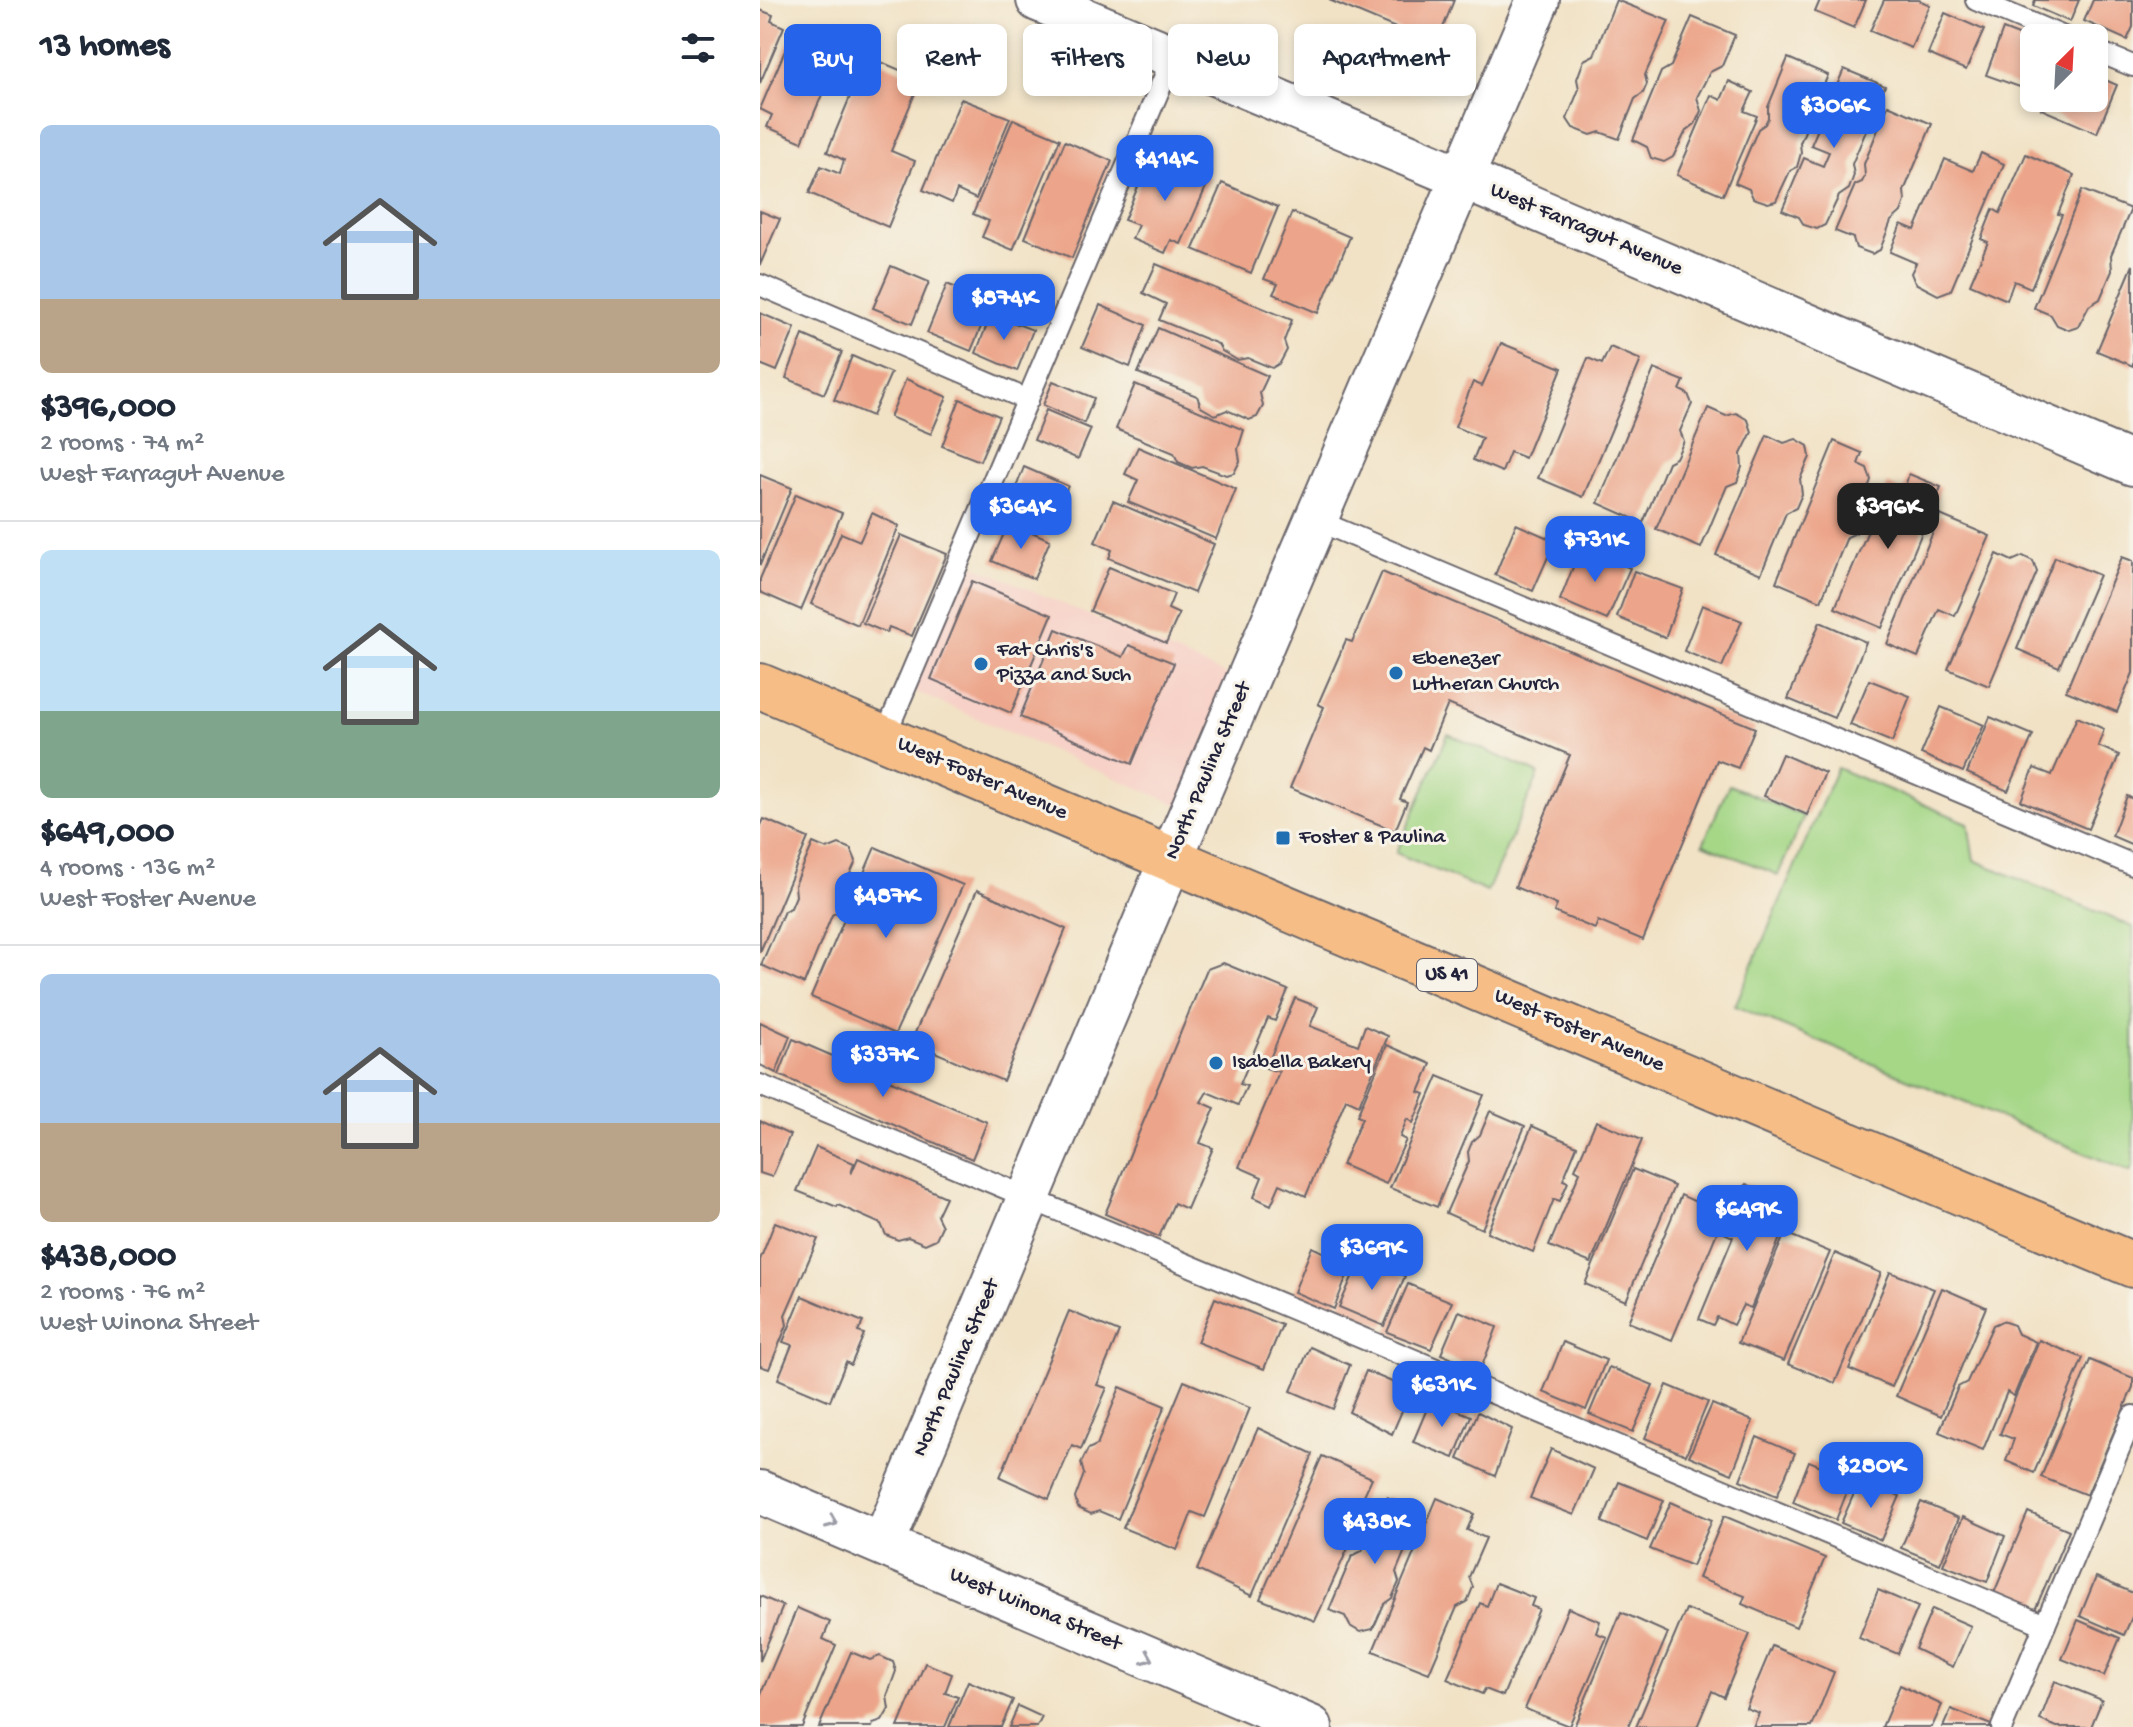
<!DOCTYPE html>
<meta charset="utf-8">
<style>
body{margin:0;font-family:"Gochi Hand",sans-serif;background:#f2f2f3;color:#1f2937;height:100vh;display:flex;flex-direction:column;font-size:30px;white-space:nowrap}
*{box-sizing:border-box;margin:0}
p{font-size:26px;color:#747a83}
.icon{flex:none;width:44px;height:44px;fill:none;stroke:currentColor;stroke-width:2;stroke-linecap:round;stroke-linejoin:round}
.map{position:relative;flex:1;overflow:hidden}
.drawer{display:flex;flex-direction:column;background:#fff;width:760px}
.drawer>*{flex:none}
.guide{position:absolute;left:24px;top:24px;width:760px;height:72px;display:flex;gap:16px}
.needle{width:52px;rotate:24deg}
.tools{position:absolute;left:1260px;top:24px;display:grid;gap:16px}
.tools a{display:grid;place-items:center;width:88px;height:88px;border-radius:12px;background:#fff;box-shadow:0 4px 12px #0003;font-size:40px}
.price{position:absolute;translate:-50% -68px;padding:0 18px;border-radius:16px;background:#2563eb;color:#fff;font-size:26px;line-height:52px;filter:drop-shadow(0 2px 4px #0008)}
.price::after{content:'';position:absolute;left:50%;top:48px;width:24px;height:18px;margin-left:-12px;background:inherit;clip-path:polygon(0 0,100% 0,50% 100%)}
.price.selected{background:#222;color:#fff}
ul{padding:0;list-style:none}
li{display:grid;align-content:center;gap:16px;height:424px;padding:0 40px}
li+li{border-top:2px solid #e0e1e3}
li span{display:grid;place-items:center;height:248px;border-radius:12px;color:#555}
li>.icon{margin-inline-start:auto}
span .icon{width:144px;height:144px;fill:#fffc;stroke-width:1}
li b{font-size:34px}
h2{display:flex;justify-content:space-between;align-items:center;height:96px;padding:0 40px;font-size:34px}
.pill{padding:0 28px;border-radius:12px;background:#fff;box-shadow:0 4px 12px #0003;font-size:28px;line-height:72px}
.pill.selected{background:#2563eb;color:#fff}
main{display:flex;flex:1;min-height:0}
.map>svg:first-child{display:block}
</style>
<main>
<section class="drawer">
<h2>13 homes<svg class="icon" aria-label="filters" viewBox="0 0 24 24"><path d="M4 7h16M4 17h16"/><circle cx="9" cy="7" r="2"/><circle cx="15" cy="17" r="2"/></svg></h2>
<ul>
<li><span style="background:linear-gradient(#a9c7e8 70%,#b9a48a 0)"><svg class="icon" aria-label="home" viewBox="0 0 24 24"><path d="M3 11l9-7 9 7M6 9v11h12V9"/></svg></span><div><b>$396,000</b><p>2 rooms · 74 m²</p><p>West Farragut Avenue</p></div></li>
<li><span style="background:linear-gradient(#bfe0f5 65%,#7fa58c 0)"><svg class="icon" aria-label="home" viewBox="0 0 24 24"><path d="M3 11l9-7 9 7M6 9v11h12V9"/></svg></span><div><b>$649,000</b><p>4 rooms · 136 m²</p><p>West Foster Avenue</p></div></li>
<li><span style="background:linear-gradient(#a9c7e8 60%,#b9a48a 0)"><svg class="icon" aria-label="home" viewBox="0 0 24 24"><path d="M3 11l9-7 9 7M6 9v11h12V9"/></svg></span><div><b>$438,000</b><p>2 rooms · 76 m²</p><p>West Winona Street</p></div></li>
</ul>
</section>
<div class="map">
<svg width="1373" height="1727" viewBox="0 0 1373 1727">
<rect width="100%" height="100%" fill="#f7f3e8"/>
<filter id="ink" filterUnits="userSpaceOnUse"><feTurbulence type="fractalNoise" baseFrequency=".0125" numOctaves="2"/><feDisplacementMap in="SourceGraphic" scale="16" xChannelSelector="R" yChannelSelector="G"/><feConvolveMatrix kernelMatrix="1 2 1 2 8 2 1 2 1" color-interpolation-filters="sRGB"/></filter>
<filter id="wash" filterUnits="userSpaceOnUse"><feTurbulence type="fractalNoise" baseFrequency=".006" numOctaves="4" result="noise"/><feDisplacementMap in="SourceGraphic" scale="32" xChannelSelector="R" yChannelSelector="G"/><feGaussianBlur stdDeviation="1.8" result="paint"/><feColorMatrix in="noise" values="0 0 0 0 0 0 0 0 0 0 0 0 0 0 0 0 0 1.4 0 .05"/><feComposite in="paint" operator="in"/></filter>
<g filter="url(#wash)">
<rect width="100%" height="100%" fill="#f1e2c5"/>
<path fill="#f7d1c7" d="M204,561L481,681L427,809L149,689Z"/>
<g fill="#a5d787" stroke="#647c61" stroke-width="2">
<path d="M688,734L779,774L727,892L636,853Z"/>
<path d="M1077,768L1208,823L1214,860L1373,927V1165L1370,1172L975,1006Z"/>
<path d="M969,785L1044,816L1018,875L943,844Z"/>
</g>
<g id="blocks">
<g fill="#eca58a">
<path d="M569,0H694L676,45Z"/>
<path d="M856,0L909,21L885,75L887,84L883,93L875,99L859,139L840,132L831,135L813,128L807,119L819,89L817,79L824,60L834,55Z"/>
<path d="M1060,0H1106L1094,28L1055,12Z"/>
<path d="M1124,0H1159L1170,5L1151,48L1110,31Z"/>
<path d="M1275,0H1319L1310,22L1273,6Z"/>
<path d="M1333,0H1373V27L1367,40L1324,21Z"/>
<path d="M0,10L13,15L11,21L24,27L0,83Z"/>
<path d="M1185,13L1224,30L1206,70L1168,54Z"/>
<path d="M932,17L975,35L962,66L950,72L937,97L941,111L935,124L926,131L913,157L904,162L891,158L887,147L873,140L901,72L911,66Z"/>
<path d="M34,29L56,39L52,49L77,59L42,142L7,127L12,115L0,109Z"/>
<path d="M1243,29L1274,41V85L1271,91L1226,75Z"/>
<path d="M107,56L161,79L131,151L155,161L128,227L49,193L61,166L80,174L84,160L67,152Z"/>
<path d="M1028,58L1068,75L1040,143L1041,153L1037,167L1030,171L1016,201L1008,203L993,198L989,189L975,183L998,129L1005,124L1008,118V107Z"/>
<path d="M1084,69L1125,86L1092,164L1094,175L1089,189L1079,196L1065,225L1057,229L1044,225L1039,217L1022,210L1044,158L1063,166L1069,152L1051,145Z"/>
<path d="M1334,75L1357,85L1337,133L1281,109L1286,98H1334Z"/>
<path d="M969,81L993,92L984,111L997,116L963,195L917,175L951,95L961,100Z"/>
<path d="M201,99L250,118L216,199L197,190L192,203L163,190Z"/>
<path d="M1128,105L1172,124L1144,191L1145,201L1141,212L1131,221L1120,250L1112,254L1096,248L1093,238L1075,231L1095,185L1102,182L1105,176L1104,164Z"/>
<path d="M253,119L300,139L253,250L222,237L229,221L213,214Z"/>
<path d="M305,141L352,161L312,258L265,238Z"/>
<path d="M392,153L450,178L421,244L411,240L405,253L372,239L378,225L364,220Z"/>
<path d="M1221,153L1244,164L1191,290L1178,295L1155,283L1151,273L1156,263L1130,252L1141,224L1155,230L1185,159L1213,171Z"/>
<path d="M1266,154L1314,175L1298,214L1302,215L1271,288L1254,281L1247,300L1210,284L1228,242L1221,239L1233,209L1240,213Z"/>
<path d="M462,183L518,207L491,273L433,249Z"/>
<path d="M1322,190L1371,209L1351,255L1352,271L1340,299L1329,306L1318,327L1309,330L1297,325L1291,315L1274,308Z"/>
<path d="M0,211L20,219L0,265Z"/>
<path d="M532,212L590,237L558,313L513,294L518,284L504,279Z"/>
<path d="M396,264L532,320L524,341L527,350L520,363L512,368L488,358L477,360L462,351L458,344L399,320L406,304L383,293Z"/>
<path d="M1373,265V366L1337,351Z"/>
<path d="M131,266L169,282L152,324L113,308Z"/>
<path d="M187,284L231,303L211,351L167,333Z"/>
<path d="M340,305L386,325L370,367L322,347Z"/>
<path d="M0,313L35,328L17,371L0,364Z"/>
<path d="M231,314L273,330L257,371L216,353Z"/>
<path d="M398,328L508,376L500,393L503,406L497,417L489,420L467,410L455,415L441,407L437,396L378,373Z"/>
<path d="M43,335L82,352L64,394L26,378Z"/>
<path d="M741,343L802,368L765,458L750,452L742,472L713,460L722,438L695,427L713,382L722,386Z"/>
<path d="M850,347L881,360L823,497L778,478L828,358L842,364Z"/>
<path d="M92,356L131,373L112,416L74,400Z"/>
<path d="M894,369L924,381L920,390L928,394L932,404L920,431L924,441L916,458L908,462L883,523L838,503Z"/>
<path d="M146,379L187,397L171,434L130,417Z"/>
<path d="M293,381L334,398L324,423L283,405Z"/>
<path d="M375,384L484,430L478,449L480,461L474,473L466,475L442,466L432,468L418,462L414,453L356,429Z"/>
<path d="M200,399L239,416L220,461L182,446Z"/>
<path d="M948,408L966,416L976,413L988,420L992,432L981,454L982,467L977,482L967,486L941,548L896,529Z"/>
<path d="M286,410L331,429L318,459L274,440Z"/>
<path d="M1007,435L1024,443L1036,439L1048,446L1050,457L1040,479L1042,494L1036,508L1026,513L1001,574L956,555Z"/>
<path d="M1074,441L1102,453L1098,464L1107,468L1111,480L1101,506L1104,516L1096,533L1087,537L1061,601L1016,582Z"/>
<path d="M378,447L476,489L456,539L368,502L378,480L365,474Z"/>
<path d="M264,467L308,486L291,526L248,508Z"/>
<path d="M1149,474L1181,487L1122,628L1075,608L1128,484L1143,492Z"/>
<path d="M0,475L32,488L0,565Z"/>
<path d="M36,494L82,513L41,610L0,592V579Z"/>
<path d="M353,501L454,544L434,593L349,558L352,550L335,542Z"/>
<path d="M112,513L139,526L98,625L51,604L81,533L100,541Z"/>
<path d="M1180,515L1230,536L1195,616L1179,609L1158,657L1127,644Z"/>
<path d="M249,522L290,540L274,579L232,561Z"/>
<path d="M756,524L795,541L773,591L735,575Z"/>
<path d="M141,535L187,554L152,636L129,627L127,633L103,623Z"/>
<path d="M821,547L870,568L847,620L800,600Z"/>
<path d="M1237,554L1252,561L1263,556L1273,561L1277,572L1229,686L1188,669Z"/>
<path d="M1295,557L1339,575L1299,667L1257,649Z"/>
<path d="M1362,557L1373,561V673L1357,712L1306,691Z"/>
<path d="M349,567L414,594L408,609L419,614L406,643L330,611Z"/>
<path d="M874,571L923,589L905,638L857,617Z"/>
<path d="M622,572L995,728L978,768L957,760L883,940L838,921L835,929L794,912L797,905L755,887L810,755L688,704L669,750L663,747L640,799L647,802L635,831L530,788L564,707L558,704L586,640L592,642Z"/>
<path d="M212,581L292,615L251,713L171,679Z"/>
<path d="M942,605L982,621L962,667L924,651Z"/>
<path d="M1060,622L1106,642L1074,718L1028,699Z"/>
<path d="M296,629L363,657L369,645L414,663L372,764L260,717Z"/>
<path d="M1109,680L1150,696L1132,742L1090,725Z"/>
<path d="M1181,707L1224,725L1203,772L1161,754Z"/>
<path d="M1230,717L1273,735L1248,791L1207,773Z"/>
<path d="M1317,717L1344,729L1338,746L1359,755L1328,829L1261,801L1274,768L1292,775Z"/>
<path d="M1022,754L1065,773L1047,815L1004,796Z"/>
<path d="M1367,796L1373,799V845L1352,836Z"/>
<path d="M4,819L48,838L0,952V827Z"/>
<path d="M53,843L67,849L79,844L91,849L96,861L85,885L87,894L81,909L72,915L44,984L1,965L24,911L31,908L36,896L35,885Z"/>
<path d="M115,847L203,885L135,1034L51,997Z"/>
<path d="M217,890L306,929L243,1081L151,1042Z"/>
<path d="M463,963L528,990L515,1021L508,1018L480,1084L487,1086L478,1105L447,1092L441,1102L455,1108L440,1143L453,1148L427,1209L414,1203L399,1237L345,1214L447,969Z"/>
<path d="M535,998L558,1007L550,1026L598,1045L605,1026L628,1036L599,1105L586,1099L546,1196L520,1184L511,1205L494,1197L502,1177L479,1167L519,1072L506,1068Z"/>
<path d="M0,1022L30,1036L16,1073L0,1065Z"/>
<path d="M33,1039L227,1122L212,1159L19,1075Z"/>
<path d="M627,1045L671,1064L659,1092L665,1094L653,1123L647,1119L640,1137L646,1140L626,1184L582,1165L602,1118L597,1116Z"/>
<path d="M678,1076L724,1095L677,1207L630,1188Z"/>
<path d="M730,1111L765,1126L722,1229L686,1213L709,1161L708,1152L712,1142L720,1135Z"/>
<path d="M0,1121L30,1135L12,1177L0,1173Z"/>
<path d="M836,1121L882,1140L831,1263L789,1246L820,1172L815,1169Z"/>
<path d="M772,1126L817,1146L803,1180L808,1182L800,1201L794,1199L773,1252L727,1232Z"/>
<path d="M56,1147L94,1163L91,1174L98,1158L186,1197L177,1216L182,1226L176,1239L165,1244L148,1237L138,1240L126,1235L121,1224L78,1205L77,1207L37,1191Z"/>
<path d="M873,1169L914,1186L866,1301L825,1284Z"/>
<path d="M986,1184L1034,1204L991,1308L983,1305L973,1325L957,1317L953,1325L939,1319L973,1237L964,1233Z"/>
<path d="M948,1194L963,1200L966,1211L912,1340L868,1322L921,1195L938,1203L941,1198Z"/>
<path d="M15,1222L58,1239L25,1315L27,1325L9,1369L0,1366V1260Z"/>
<path d="M1025,1233L1070,1252L1024,1361L978,1343Z"/>
<path d="M552,1247L591,1265L574,1309L534,1292Z"/>
<path d="M1075,1253L1121,1273L1075,1383L1028,1364Z"/>
<path d="M600,1259L645,1276L624,1326L579,1307Z"/>
<path d="M1130,1272L1174,1289L1132,1387L1089,1369Z"/>
<path d="M648,1284L692,1302L671,1349L627,1332Z"/>
<path d="M1182,1288L1226,1307L1181,1416L1136,1396Z"/>
<path d="M42,1296L103,1322L98,1332L104,1334L91,1365L86,1362L70,1401L18,1379L32,1345L23,1342Z"/>
<path d="M455,1298L522,1325L504,1369L437,1342Z"/>
<path d="M309,1311L359,1332L337,1385L347,1388L321,1449L312,1445L289,1499L240,1477Z"/>
<path d="M699,1311L737,1327L720,1371L681,1354Z"/>
<path d="M1242,1321L1254,1325L1258,1334L1276,1342L1254,1396L1247,1392L1223,1450L1179,1432L1198,1387L1207,1382L1233,1325Z"/>
<path d="M1279,1340L1323,1358L1274,1473L1246,1461L1254,1439L1240,1434Z"/>
<path d="M803,1342L846,1360L826,1410L783,1392Z"/>
<path d="M550,1347L590,1365L573,1409L531,1391Z"/>
<path d="M1330,1360L1373,1378V1387L1327,1495L1281,1477Z"/>
<path d="M849,1367L893,1385L873,1432L829,1414Z"/>
<path d="M606,1371L651,1390L632,1434L589,1412Z"/>
<path d="M424,1381L490,1408L445,1517L432,1512L417,1550L363,1528Z"/>
<path d="M907,1385L948,1402L926,1455L885,1438Z"/>
<path d="M360,1387L405,1406L358,1519L339,1511L331,1514L318,1508L315,1498L324,1474L321,1463L328,1449L337,1445Z"/>
<path d="M671,1399L711,1416L694,1458L653,1442Z"/>
<path d="M952,1404L993,1421L972,1474L929,1456Z"/>
<path d="M718,1412L752,1429L735,1476L698,1459Z"/>
<path d="M498,1428L553,1454L492,1596L437,1570Z"/>
<path d="M997,1437L1035,1453L1017,1496L980,1480Z"/>
<path d="M791,1449L834,1469L814,1515L770,1498Z"/>
<path d="M562,1456L612,1478L587,1532L594,1535L555,1621L500,1599Z"/>
<path d="M1049,1461L1092,1479L1076,1520L1033,1502Z"/>
<path d="M1100,1480L1140,1496L1121,1540L1081,1523Z"/>
<path d="M859,1482L904,1500L887,1541L842,1522Z"/>
<path d="M627,1497L661,1512L636,1572L639,1582L632,1598L624,1604L613,1629L600,1632L590,1626L585,1616L569,1610L592,1556L602,1551L607,1539L601,1536L612,1509L621,1513Z"/>
<path d="M677,1498L714,1514L707,1530L726,1538L709,1577L713,1587L707,1602L697,1607L669,1673L613,1651Z"/>
<path d="M911,1502L952,1520L932,1566L890,1549Z"/>
<path d="M1161,1502L1199,1518L1180,1564L1141,1548Z"/>
<path d="M1268,1512L1309,1530L1275,1610L1234,1593Z"/>
<path d="M964,1516L1065,1558L1036,1627L982,1604L985,1596L938,1578Z"/>
<path d="M1203,1517L1245,1536L1227,1582L1183,1565Z"/>
<path d="M1336,1577L1373,1593V1615L1364,1635L1320,1616Z"/>
<path d="M736,1583L774,1598L771,1606L779,1609L743,1696L725,1689L722,1694L687,1679L720,1603L727,1606Z"/>
<path d="M1118,1590L1158,1607L1138,1654L1099,1638Z"/>
<path d="M0,1596L23,1606L0,1661Z"/>
<path d="M37,1608L70,1622L63,1639L76,1645L42,1727H0V1696Z"/>
<path d="M808,1608L840,1621L836,1633L847,1637L809,1726L765,1709Z"/>
<path d="M926,1609L990,1634L964,1697L952,1691L937,1727H876Z"/>
<path d="M1172,1609L1211,1626L1193,1667L1155,1649Z"/>
<path d="M861,1612L908,1633L868,1727H814Z"/>
<path d="M1318,1620L1360,1638L1344,1676L1302,1659Z"/>
<path d="M1012,1646L1074,1672L1052,1727H993L999,1713L986,1708Z"/>
<path d="M91,1652L110,1660L120,1656L133,1662L136,1671L127,1696L129,1709L122,1721L113,1724L112,1727H59Z"/>
<path d="M165,1663L192,1674L185,1693L198,1697L185,1727H138Z"/>
<path d="M208,1681L253,1700L241,1727H189Z"/>
<path d="M1295,1681L1342,1700L1331,1727H1297L1280,1720Z"/>
<path d="M1140,1685L1182,1705L1172,1727H1122Z"/>
<path d="M258,1706L282,1717L277,1727H249Z"/>
<path d="M1191,1709L1236,1727H1183Z"/>
</g>
</g>
</g>
<g filter="url(#ink)">
<use href="#blocks" fill-opacity="0" stroke="#6a656b" stroke-width="2"/>
<g fill="none" stroke-linecap="round" stroke-linejoin="round">
<g stroke="#6a656b" stroke-width="24">
<g id="service">
<path d="M1216,0L1306,38"/>
<path d="M1334,50L1373,66"/>
<path d="M0,285L268,400"/>
<path d="M556,520L1373,865"/>
<path d="M124,738L413,57"/>
<path d="M0,1085L1285,1625"/>
<path d="M1242,1727L1373,1416"/>
</g>
</g>
<g stroke="#6a656b" stroke-width="46">
<g id="minor">
<path d="M278,0L703,178L1373,464"/>
<path d="M0,1492L551,1727"/>
<path d="M123,1544L411,859L778,0"/>
</g>
</g>
<g stroke="#6a656b" stroke-width="48">
<path id="primary" d="M0,686L1373,1265"/>
</g>
<use href="#service" stroke="#fff" stroke-width="20"/>
<use href="#minor" stroke="#fff" stroke-width="42"/>
<use href="#primary" stroke="#f6be86" stroke-width="44"/>
</g>
<defs><path id="oneway-chevron" d="M-2-3.5L2.5 0L-2 3.5" fill="none" stroke-width="1.6" stroke-linecap="round" stroke-linejoin="round" transform="scale(2)"/></defs>
<g stroke="#9c9ca7">
<use href="#oneway-chevron" transform="translate(72 1522) rotate(23)"/>
<use href="#oneway-chevron" transform="translate(388 1658) rotate(23)"/>
</g>
</g>
<g fill="#1f6fb2" stroke="#f7f3e8" stroke-width="3">
<circle cx="221" cy="664" r="8"/>
<circle cx="636" cy="673" r="8"/>
<rect x="515" y="830" width="16" height="16" rx="4"/>
<circle cx="456" cy="1063" r="8"/>
</g>
<g text-anchor="middle" dominant-baseline="central" stroke-width="6" stroke-linejoin="round" paint-order="stroke">
<rect fill="#f7f3e8" stroke="#62616f" stroke-width="2" x="657" y="959" width="60" height="32" rx="6"/>
<g font-size="20" font-weight="bold" fill="#22223b">
<text x="687" y="975">US 41</text>
</g>
<g font-size="22" fill="#22223b" stroke="#f7f3e8">
<text transform="translate(826 230) rotate(23)">West Farragut Avenue</text>
<text transform="translate(449 771) rotate(-67)">North Paulina Street</text>
<text transform="translate(222 779) rotate(23)">West Foster Avenue</text>
<text transform="translate(819 1031) rotate(23)">West Foster Avenue</text>
<text transform="translate(197 1368) rotate(-67)">North Paulina Street</text>
<text transform="translate(275 1610) rotate(23)">West Winona Street</text>
</g>
<g font-size="22" fill="#22223b" stroke="#f7f3e8" text-anchor="start">
<text x="237" y="651">Fat Chris's<tspan x="237" dy="25">Pizza and Such</tspan></text>
<text x="652" y="660">Ebenezer<tspan x="652" dy="25">Lutheran Church</tspan></text>
<text x="539" y="838">Foster &amp; Paulina</text>
<text x="472" y="1063">Isabella Bakery</text>
</g>
</g>
</svg>
<div class="tools">
<a><svg class="needle" viewBox="-14 -14 28 28"><path d="M0-13l5 13h-10z" fill="#e53935"/><path d="M0 13l5-13h-10z" fill="#747a83"/></svg></a>
</div>
<b class="price" style="left:1074px;top:150px">$306K</b>
<b class="price" style="left:405px;top:203px">$414K</b>
<b class="price" style="left:244px;top:342px">$874K</b>
<b class="price" style="left:261px;top:551px">$364K</b>
<b class="price selected" style="left:1128px;top:551px">$396K</b>
<b class="price" style="left:835px;top:584px">$731K</b>
<b class="price" style="left:126px;top:940px">$487K</b>
<b class="price" style="left:123px;top:1099px">$337K</b>
<b class="price" style="left:987px;top:1253px">$649K</b>
<b class="price" style="left:612px;top:1292px">$369K</b>
<b class="price" style="left:682px;top:1429px">$631K</b>
<b class="price" style="left:1111px;top:1510px">$280K</b>
<b class="price" style="left:615px;top:1566px">$438K</b>
<div class="guide">
<a class="pill selected">Buy</a>
<a class="pill">Rent</a>
<a class="pill">Filters</a>
<a class="pill">New</a>
<a class="pill">Apartment</a>
</div>
</div>
</main>
